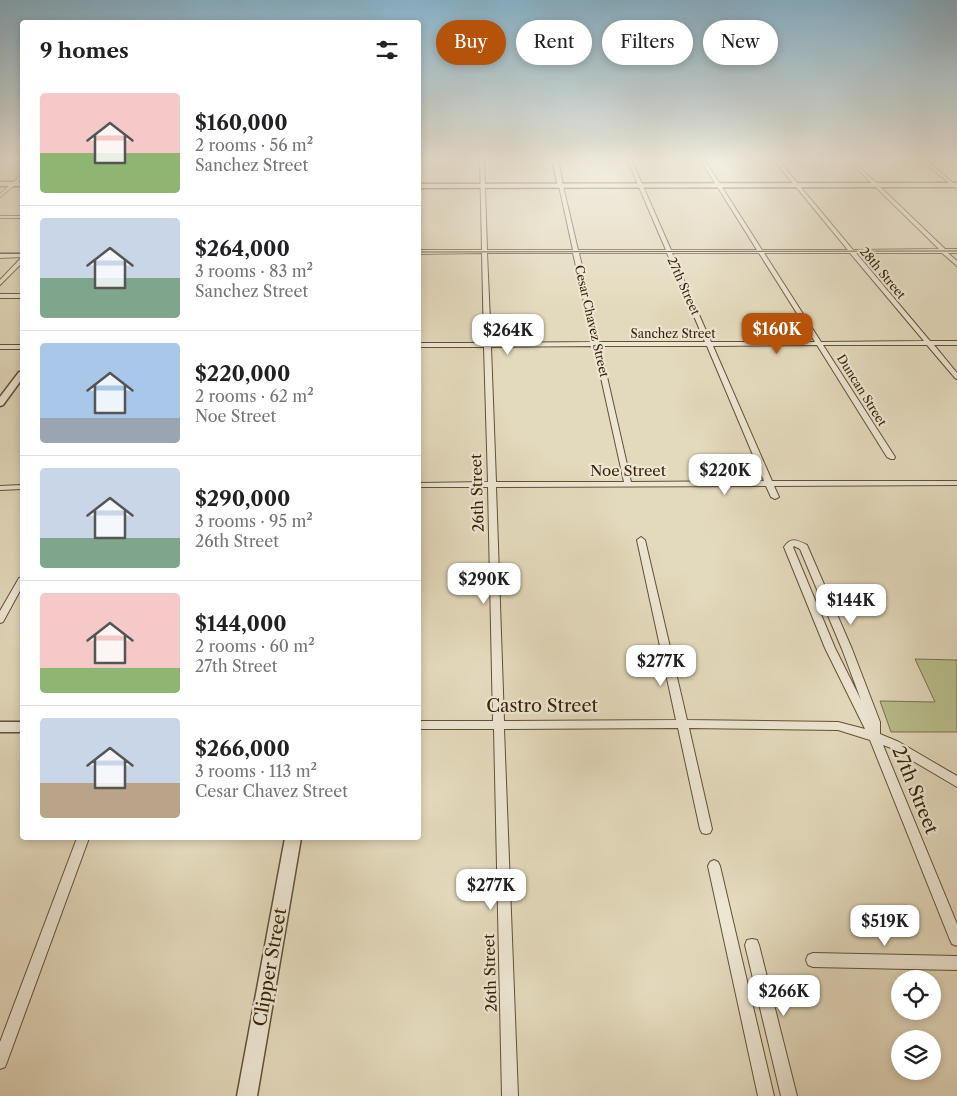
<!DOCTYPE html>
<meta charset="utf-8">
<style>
body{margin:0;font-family:"Libre Caslon Text",serif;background:#f2f2f2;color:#202124;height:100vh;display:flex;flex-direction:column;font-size:19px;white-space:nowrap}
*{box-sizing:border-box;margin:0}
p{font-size:16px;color:#757577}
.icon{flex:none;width:28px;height:28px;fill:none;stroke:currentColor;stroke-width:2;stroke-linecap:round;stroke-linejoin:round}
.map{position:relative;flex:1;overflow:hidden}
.sheet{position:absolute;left:20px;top:20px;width:401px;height:820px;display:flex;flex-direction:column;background:#fff;border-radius:5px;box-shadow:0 2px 8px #0003}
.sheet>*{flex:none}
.guide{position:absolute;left:436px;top:20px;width:445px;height:45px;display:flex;gap:10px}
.buttons{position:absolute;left:891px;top:970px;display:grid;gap:10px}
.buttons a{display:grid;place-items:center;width:50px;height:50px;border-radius:50%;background:#fff;box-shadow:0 2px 8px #0003;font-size:25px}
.price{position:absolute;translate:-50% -42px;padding:0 11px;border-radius:10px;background:#fff;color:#222;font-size:16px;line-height:32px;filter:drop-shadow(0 1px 2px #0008)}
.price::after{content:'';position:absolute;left:50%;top:30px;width:15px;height:11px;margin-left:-8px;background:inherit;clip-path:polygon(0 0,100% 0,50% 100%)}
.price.selected{background:#b45309;color:#fff}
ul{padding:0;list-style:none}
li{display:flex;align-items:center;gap:15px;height:125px;padding:0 20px}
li+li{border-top:1px solid #e0e0e0}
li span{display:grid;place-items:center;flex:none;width:140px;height:100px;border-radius:5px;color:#555}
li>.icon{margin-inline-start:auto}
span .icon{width:60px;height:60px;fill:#fffc;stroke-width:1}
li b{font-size:21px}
h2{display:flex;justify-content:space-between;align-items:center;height:60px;padding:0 20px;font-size:21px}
.pill{padding:0 18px;border-radius:22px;background:#fff;box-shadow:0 2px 8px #0003;font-size:18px;line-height:45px}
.pill.selected{background:#b45309;color:#fff}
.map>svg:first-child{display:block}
</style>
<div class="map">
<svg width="957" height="1096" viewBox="0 0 957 1096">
<rect width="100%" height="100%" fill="#e3d9bc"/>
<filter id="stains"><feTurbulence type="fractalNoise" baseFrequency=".004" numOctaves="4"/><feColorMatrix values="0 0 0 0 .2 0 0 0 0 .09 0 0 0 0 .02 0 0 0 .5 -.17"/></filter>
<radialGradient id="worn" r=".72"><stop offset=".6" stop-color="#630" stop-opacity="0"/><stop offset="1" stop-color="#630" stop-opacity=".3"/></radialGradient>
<path fill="#b9be8d" stroke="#78714b" d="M915,659L957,660V732H891L880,701L935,702Z"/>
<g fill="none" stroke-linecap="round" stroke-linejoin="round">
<g stroke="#635136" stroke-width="2">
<g id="minor">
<path d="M480,159H484L487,250H573L559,186L561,185L563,186L578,250H666L627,159H631L671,250H757L700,159H704L762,250H848L773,159H777L853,250L939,249L847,159H851L945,249H957V253H948L957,261V266L942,253H856L930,341H957V345H934L957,373V379L955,378L927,345H823L895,457L894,459H891L887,457L817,345L713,346L772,481H957V485L774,486L779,497L775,499L771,497L766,486L496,487L504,721L676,720L637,540L641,537L645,540L687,720L838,722L865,729L825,648L784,547C791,537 797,540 807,545L852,649L880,722V734L899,742L957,776V787L891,748L883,745L957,924V946L952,944L950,940L870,740L838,730L689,728L712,829L710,833L706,834L702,833L700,829L678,728L504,729L518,1096H502L494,729H419V721H493L488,487H419V483L488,482L484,347H419V343H484L482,253L419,254V250H482ZM487,253H573L593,342L491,343ZM579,253H667L705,342H599ZM672,253H759L815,342H711ZM764,253H850L924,341L821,342ZM594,346L624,482H496L491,347ZM600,346H707L764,481L631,482ZM794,546L800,549L842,649L861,700L835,648L793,547Z"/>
<path d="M919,159H924L957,186V189Z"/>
<path d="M20,176H22V179L0,197V194Z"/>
<rect x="0" y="216" width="22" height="2"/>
<path d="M0,254H22V257L0,258Z"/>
<path d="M20,259H22V263L0,285V280Z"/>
<rect x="0" y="294" width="22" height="4"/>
<rect x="0" y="345" width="22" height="4"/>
<path d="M22,485V489L0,490V486Z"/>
<path d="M22,577V587L3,622L0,623V611L19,578Z"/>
<path d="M77,838H89L7,1062L5,1067L0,1069V1042Z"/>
<path d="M714,860L718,862L720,866L774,1096H758L708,866L710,862Z"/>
<path d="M752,939L757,940L759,945L797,1096H781L745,945L747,940Z"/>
<path d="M813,953L957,956V970L813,967L808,965L806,960L808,955Z"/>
</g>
</g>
<g stroke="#635136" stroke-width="3">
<g id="tertiary">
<path d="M552,159H558L563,187L558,186Z"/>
<path d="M19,372H22V379L3,405L0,406V397Z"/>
<rect x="0" y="722" width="22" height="10"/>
<path d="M285,838H301L257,1096H237Z"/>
</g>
</g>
<g stroke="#382409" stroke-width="3">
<g id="secondary">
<rect x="0" y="182" width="22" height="4"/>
<path d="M957,183V187L419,188V184Z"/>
</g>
</g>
<use href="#minor" fill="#ede6d3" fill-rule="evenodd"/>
<use href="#tertiary" fill="#ede6d3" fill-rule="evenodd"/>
<use href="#secondary" fill="#ede6d3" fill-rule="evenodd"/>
<g stroke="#382409" stroke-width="1">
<path d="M419,252L957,251"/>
<path d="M0,253H22"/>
</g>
</g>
<linearGradient id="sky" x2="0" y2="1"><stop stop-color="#87b6d0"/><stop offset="0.51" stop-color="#f2eee1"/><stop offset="1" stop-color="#f2eee1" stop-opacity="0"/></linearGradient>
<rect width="957" height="312" fill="url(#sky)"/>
<g text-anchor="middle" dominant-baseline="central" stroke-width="4.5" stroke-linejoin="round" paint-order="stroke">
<g font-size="12" fill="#382409" stroke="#ede6d3">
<text transform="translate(883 273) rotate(50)">28th Street</text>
<text transform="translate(684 286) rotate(66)">27th Street</text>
<text transform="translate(592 321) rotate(77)">Cesar Chavez Street</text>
<text x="673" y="333">Sanchez Street</text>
<text transform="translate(862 390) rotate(58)">Duncan Street</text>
</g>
<g font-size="15" fill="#382409" stroke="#ede6d3">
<text x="628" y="470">Noe Street</text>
<text transform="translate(477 493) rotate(-92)">26th Street</text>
<text transform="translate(490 973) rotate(-92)">26th Street</text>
</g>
<g font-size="18" fill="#382409" stroke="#ede6d3">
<text x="542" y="706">Castro Street</text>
<text transform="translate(915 790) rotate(68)">27th Street</text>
<text transform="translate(270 967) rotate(-80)">Clipper Street</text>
</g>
</g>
<rect width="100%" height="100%" filter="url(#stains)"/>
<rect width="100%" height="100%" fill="url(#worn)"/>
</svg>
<div class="buttons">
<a><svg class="icon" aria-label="locate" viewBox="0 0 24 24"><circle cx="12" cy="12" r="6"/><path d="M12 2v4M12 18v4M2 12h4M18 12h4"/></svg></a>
<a><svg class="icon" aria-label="layers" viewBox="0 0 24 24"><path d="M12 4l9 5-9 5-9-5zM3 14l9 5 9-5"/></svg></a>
</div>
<b class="price selected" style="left:777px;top:355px">$160K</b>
<b class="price" style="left:508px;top:356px">$264K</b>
<b class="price" style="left:725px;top:496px">$220K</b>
<b class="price" style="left:484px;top:605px">$290K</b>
<b class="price" style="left:851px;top:626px">$144K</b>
<b class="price" style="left:661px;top:687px">$277K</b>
<b class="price" style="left:491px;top:911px">$277K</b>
<b class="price" style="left:885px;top:947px">$519K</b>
<b class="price" style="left:784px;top:1017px">$266K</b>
<div class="guide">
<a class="pill selected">Buy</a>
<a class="pill">Rent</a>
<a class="pill">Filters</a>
<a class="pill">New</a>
</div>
<section class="sheet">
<h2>9 homes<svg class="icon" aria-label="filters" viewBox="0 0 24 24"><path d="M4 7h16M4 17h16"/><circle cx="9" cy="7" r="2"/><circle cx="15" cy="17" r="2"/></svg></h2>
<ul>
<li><span style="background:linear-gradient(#f6c9c9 60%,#8fb573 0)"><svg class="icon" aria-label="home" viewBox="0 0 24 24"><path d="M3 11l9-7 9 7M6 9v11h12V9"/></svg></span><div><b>$160,000</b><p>2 rooms · 56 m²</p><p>Sanchez Street</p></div></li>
<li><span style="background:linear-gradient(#c9d6e8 60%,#7fa58c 0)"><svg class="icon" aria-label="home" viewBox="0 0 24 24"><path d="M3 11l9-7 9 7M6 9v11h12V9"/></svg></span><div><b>$264,000</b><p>3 rooms · 83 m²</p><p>Sanchez Street</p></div></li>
<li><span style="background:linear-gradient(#a9c7e8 75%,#9aa5b1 0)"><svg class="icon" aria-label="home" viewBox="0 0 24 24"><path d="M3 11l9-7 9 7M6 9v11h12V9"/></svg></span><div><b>$220,000</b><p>2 rooms · 62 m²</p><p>Noe Street</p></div></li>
<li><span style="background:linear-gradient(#c9d6e8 70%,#7fa58c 0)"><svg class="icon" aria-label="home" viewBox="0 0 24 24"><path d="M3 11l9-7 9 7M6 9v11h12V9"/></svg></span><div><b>$290,000</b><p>3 rooms · 95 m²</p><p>26th Street</p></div></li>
<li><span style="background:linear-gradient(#f6c9c9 75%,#8fb573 0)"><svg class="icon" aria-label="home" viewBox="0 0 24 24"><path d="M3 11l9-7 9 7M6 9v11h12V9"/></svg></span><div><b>$144,000</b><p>2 rooms · 60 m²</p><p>27th Street</p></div></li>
<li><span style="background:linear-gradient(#c9d6e8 65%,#b9a48a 0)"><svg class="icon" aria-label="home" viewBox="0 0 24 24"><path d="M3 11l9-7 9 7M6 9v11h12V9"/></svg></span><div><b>$266,000</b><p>3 rooms · 113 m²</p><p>Cesar Chavez Street</p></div></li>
</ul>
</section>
</div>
